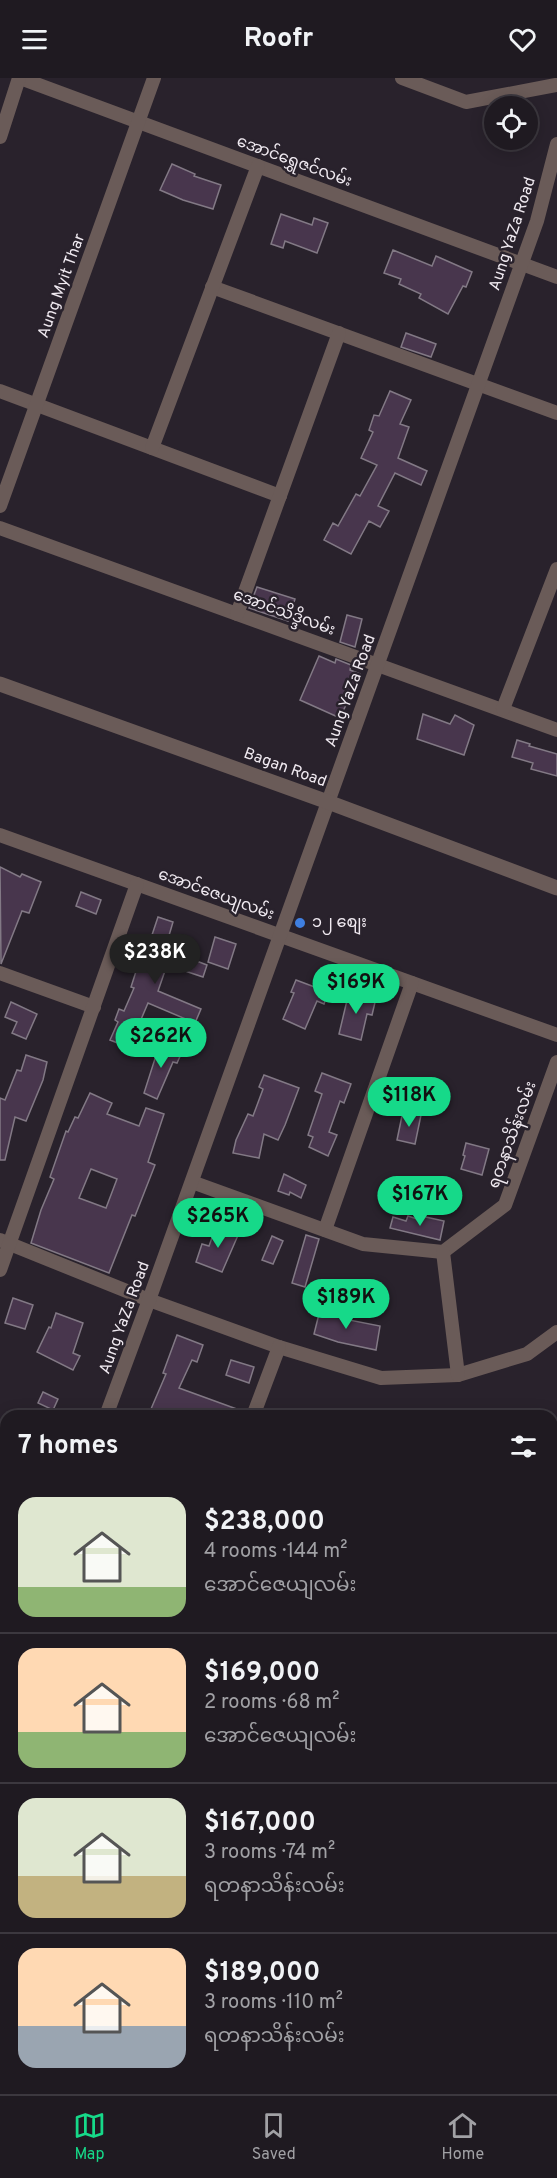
<!DOCTYPE html>
<meta charset="utf-8">
<style>
body{margin:0;font-family:Overpass,"Noto Sans Myanmar",sans-serif;background:#27232a;color:#f1f3f6;height:100vh;display:flex;flex-direction:column;font-size:22px;white-space:nowrap}
*{box-sizing:border-box;margin:0}
p{font-size:20px;color:#a1a1a5}
.icon{flex:none;width:33px;height:33px;fill:none;stroke:currentColor;stroke-width:2;stroke-linecap:round;stroke-linejoin:round}
.map{position:relative;flex:1;overflow:hidden}
.details{position:absolute;left:0px;top:1332px;width:558px;height:684px;display:flex;flex-direction:column;background:#1f1a21;border-radius:18px 18px 0 0;box-shadow:0 3px 15px #0003,0 0 0 2px #3c383f}
.details>*{flex:none}
.fabs{position:absolute;left:484px;top:18px;display:grid;gap:12px}
.fabs a{display:grid;place-items:center;width:54px;height:54px;border-radius:50%;background:#1f1a21;box-shadow:0 3px 15px #0003,0 0 0 2px #3c383f;font-size:30px}
.price{position:absolute;translate:-50% -51px;padding:0 14px;border-radius:21px;background:#16d989;color:#111;font-size:20px;line-height:39px;filter:drop-shadow(0 2px 3px #0008)}
.price::after{content:'';position:absolute;left:50%;top:36px;width:18px;height:14px;margin-left:-9px;background:inherit;clip-path:polygon(0 0,100% 0,50% 100%)}
.price.active{background:#222;color:#fff}
ul{padding:0;list-style:none}
li{display:flex;align-items:center;gap:18px;height:150px;padding:0 18px}
li+li{border-top:2px solid #3c383f}
li span{display:grid;place-items:center;flex:none;width:168px;height:120px;border-radius:18px;color:#555}
li>.icon{margin-inline-start:auto}
span .icon{width:72px;height:72px;fill:#fffc;stroke-width:1}
li b{font-size:26px}
h2{display:flex;justify-content:space-between;align-items:center;height:72px;padding:0 18px;font-size:26px}
header{display:flex;justify-content:space-between;align-items:center;height:78px;padding:0 18px;background:#1f1a21;font-size:27px;font-weight:700}
.dock{display:flex;justify-content:space-around;align-items:center;height:84px;border-top:2px solid #3c383f;background:#1f1a21;font-size:16px;color:#a1a1a5}
.dock a{display:grid;justify-items:center;gap:3px}
.dock .active{color:#16d989}
.map>svg:first-child{display:block}
</style>
<header><svg class="icon" aria-label="menu" viewBox="0 0 24 24"><path d="M4 6h16M4 12h16M4 18h16"/></svg>Roofr<svg class="icon" aria-label="heart" viewBox="0 0 24 24"><path d="M12 20l-8-8c-3-5 5-10 8-4 3-6 11-1 8 4z"/></svg></header>
<div class="map">
<svg width="557" height="2016" viewBox="0 0 557 2016">
<rect width="100%" height="100%" fill="#29222c"/>
<g fill="#48364d" stroke="#827985" stroke-width="1.5" fill-rule="evenodd">
<path d="M172,86L195,96L194,98L221,107L213,131L183,122L160,112Z"/>
<path d="M281,136L312,147L314,140L328,145L317,175L285,163L283,170L271,166Z"/>
<path d="M393,172L432,188L436,178L472,194L466,209L463,208L448,236L419,220L421,216L399,206L401,201L384,195Z"/>
<path d="M406,255L436,266L431,279L401,269Z"/>
<path d="M390,313L411,322L400,346L409,349L398,380L427,393L421,407L395,395L378,428L389,433L380,449L369,443L351,476L324,462L333,445L338,448L356,416L360,418L377,387L361,380L373,354L369,352L374,337L379,338Z"/>
<path d="M257,509L295,521L288,543L249,530Z"/>
<path d="M347,537L362,541L355,569L340,564Z"/>
<path d="M319,578L335,585L336,581L351,587L350,592L360,596L340,640L300,622Z"/>
<path d="M423,636L450,646L455,637L474,647L464,677L417,661Z"/>
<path d="M517,662L530,666L529,668L557,676V698L531,691L533,685L512,679Z"/>
<path d="M0,789L20,799L22,796L41,804L29,835L22,833L1,886Z"/>
<path d="M81,814L101,822L96,836L76,828Z"/>
<path d="M158,839L173,844L165,871L207,887L203,899L167,887L158,913L201,931L195,945L148,925L134,958L138,959L133,971L110,962L118,944L115,942L119,931L124,933L134,910L131,909L140,881L137,880L143,863L149,866Z"/>
<path d="M215,859L236,866L228,891L208,884Z"/>
<path d="M296,902L328,914L324,926L317,923L305,951L283,941L294,915L291,914Z"/>
<path d="M349,914L376,920L372,937L367,936L361,962L339,956Z"/>
<path d="M11,924L37,936L26,961L12,955L17,944L5,939Z"/>
<path d="M160,965L182,974L177,985L173,984L157,1021L144,1015Z"/>
<path d="M26,977L47,984L43,1002L26,1043L15,1039L5,1082H0V1020L5,1022L17,992L21,993Z"/>
<path d="M322,995L351,1006L344,1025L340,1023L329,1054L337,1057L328,1078L309,1069L313,1059L308,1057L322,1016L315,1013Z"/>
<path d="M264,997L299,1010L285,1047L278,1062L264,1056L259,1080L233,1075L236,1062L248,1036L253,1038L263,1011L259,1009Z"/>
<path d="M90,1015L112,1025L107,1036L139,1048L146,1030L164,1036L148,1084L155,1087L135,1138L132,1137L109,1195L31,1165L41,1132L54,1101L50,1099L66,1053L68,1054L75,1039L78,1040ZM91,1091L117,1101L106,1130L79,1120Z"/>
<path d="M403,1033L421,1037L415,1066L397,1062Z"/>
<path d="M466,1065L489,1071L482,1097L461,1091L465,1078L463,1077Z"/>
<path d="M284,1096L306,1107L301,1120L290,1114L289,1117L278,1113Z"/>
<path d="M408,1138L420,1142L421,1138L444,1143L440,1162L390,1150L393,1139L406,1143Z"/>
<path d="M217,1146L239,1155L222,1194L196,1184L202,1166L209,1168Z"/>
<path d="M306,1157L319,1161L305,1209L292,1205Z"/>
<path d="M272,1158L283,1163L273,1186L262,1182Z"/>
<path d="M13,1220L33,1227L25,1251L5,1245Z"/>
<path d="M321,1228L350,1238L349,1242L380,1248L376,1272L338,1264L314,1256Z"/>
<path d="M56,1235L83,1245L73,1275L80,1278L73,1292L37,1274L49,1249L51,1250Z"/>
<path d="M177,1257L203,1267L197,1284L192,1282L179,1310L245,1334L244,1338H148L166,1296L163,1295Z"/>
<path d="M231,1282L254,1289L249,1305L226,1297Z"/>
<path d="M43,1314L58,1321L53,1332L38,1325Z"/>
</g>
<g fill="none" stroke-linecap="round" stroke-linejoin="round">
<g stroke="#6a5b58" stroke-width="14">
<path d="M20,0L557,199"/>
<path d="M402,0L466,24L556,7"/>
<path d="M0,59L19,0"/>
<path d="M212,209L557,335"/>
<path d="M0,313L280,418"/>
<path d="M152,370L258,88"/>
<path d="M0,428L154,0"/>
<path d="M0,450L557,652"/>
<path d="M237,536L339,255"/>
<path d="M503,631L557,491"/>
<path d="M0,757L557,957"/>
<path d="M0,895L94,929"/>
<path d="M192,1104L363,1166L443,1174L505,1127L557,984"/>
<path d="M325,1152L412,905"/>
<path d="M0,1162L149,1222L279,1269L381,1300L458,1297L527,1276L557,1254"/>
<path d="M443,1174L458,1297"/>
<path d="M0,1192L137,806"/>
<path d="M106,1338L149,1222L537,143L557,66"/>
<path d="M253,1338L279,1269"/>
<path d="M552,1395L557,1392"/>
<path d="M552,1436L557,1448"/>
<path d="M552,1530L557,1527"/>
<path d="M0,1589L6,1584"/>
<path d="M552,1692L557,1700"/>
<path d="M0,1777L6,1772"/>
<path d="M0,1795L6,1805"/>
<path d="M552,1910L557,1918"/>
<path d="M138,2010L142,2016"/>
<path d="M230,2016L239,2010"/>
<path d="M438,2016L446,2010"/>
</g>
<path stroke="#6a5b58" stroke-width="15" d="M0,606L328,724L557,810"/>
</g>
<circle fill="#3f7fe0" stroke="#29222c" stroke-width="2" cx="300" cy="845" r="6"/>
<g text-anchor="middle" dominant-baseline="central" stroke-width="5" stroke-linejoin="round" paint-order="stroke">
<g font-size="16" fill="#f0eaf1" stroke="#29222c">
<text transform="translate(294 84) rotate(20)">အောင်ရွှေဇင်လမ်း</text>
<text transform="translate(513 156) rotate(-72)">Aung YaZa Road</text>
<text transform="translate(62 208) rotate(-70)">Aung Myit Thar</text>
<text transform="translate(284 535) rotate(20)">အောင်သိဒ္ဒိလမ်း</text>
<text transform="translate(351 613) rotate(-70)">Aung YaZa Road</text>
<text transform="translate(285 690) rotate(20)">Bagan Road</text>
<text transform="translate(216 817) rotate(20)">အောင်ဇေယျလမ်း</text>
<text transform="translate(513 1057) rotate(-70)">ရတနာသိန်းလမ်း</text>
<text transform="translate(125 1240) rotate(-70)">Aung YaZa Road</text>
</g>
<g font-size="16" fill="#f0eaf1" stroke="#29222c" text-anchor="start">
<text x="312" y="845">၁၂ စျေး</text>
</g>
</g>
</svg>
<div class="fabs">
<a><svg class="icon" aria-label="locate" viewBox="0 0 24 24"><circle cx="12" cy="12" r="6"/><path d="M12 2v4M12 18v4M2 12h4M18 12h4"/></svg></a>
</div>
<b class="price active" style="left:155px;top:907px">$238K</b>
<b class="price" style="left:356px;top:937px">$169K</b>
<b class="price" style="left:161px;top:991px">$262K</b>
<b class="price" style="left:409px;top:1050px">$118K</b>
<b class="price" style="left:420px;top:1149px">$167K</b>
<b class="price" style="left:218px;top:1171px">$265K</b>
<b class="price" style="left:346px;top:1252px">$189K</b>
<section class="details">
<h2>7 homes<svg class="icon" aria-label="filters" viewBox="0 0 24 24"><path d="M4 7h16M4 17h16"/><circle cx="9" cy="7" r="2"/><circle cx="15" cy="17" r="2"/></svg></h2>
<ul>
<li><span style="background:linear-gradient(#dfe7d0 75%,#8fb573 0)"><svg class="icon" aria-label="home" viewBox="0 0 24 24"><path d="M3 11l9-7 9 7M6 9v11h12V9"/></svg></span><div><b>$238,000</b><p>4 rooms · 144 m²</p><p>အောင်ဇေယျလမ်း</p></div></li>
<li><span style="background:linear-gradient(#ffd9b3 70%,#8fb573 0)"><svg class="icon" aria-label="home" viewBox="0 0 24 24"><path d="M3 11l9-7 9 7M6 9v11h12V9"/></svg></span><div><b>$169,000</b><p>2 rooms · 68 m²</p><p>အောင်ဇေယျလမ်း</p></div></li>
<li><span style="background:linear-gradient(#dfe7d0 65%,#c2b280 0)"><svg class="icon" aria-label="home" viewBox="0 0 24 24"><path d="M3 11l9-7 9 7M6 9v11h12V9"/></svg></span><div><b>$167,000</b><p>3 rooms · 74 m²</p><p>ရတနာသိန်းလမ်း</p></div></li>
<li><span style="background:linear-gradient(#ffd9b3 65%,#9aa5b1 0)"><svg class="icon" aria-label="home" viewBox="0 0 24 24"><path d="M3 11l9-7 9 7M6 9v11h12V9"/></svg></span><div><b>$189,000</b><p>3 rooms · 110 m²</p><p>ရတနာသိန်းလမ်း</p></div></li>
</ul>
</section>
</div>
<nav class="dock">
<a class="active"><svg class="icon" aria-label="map" viewBox="0 0 24 24"><path d="M3 6l6-2 6 2 6-2v14l-6 2-6-2-6 2zM9 4v14M15 6v14"/></svg>Map</a>
<a><svg class="icon" aria-label="saved" viewBox="0 0 24 24"><path d="M7 4h10v16l-5-4-5 4z"/></svg>Saved</a>
<a><svg class="icon" aria-label="home" viewBox="0 0 24 24"><path d="M3 11l9-7 9 7M6 9v11h12V9"/></svg>Home</a>
</nav>
